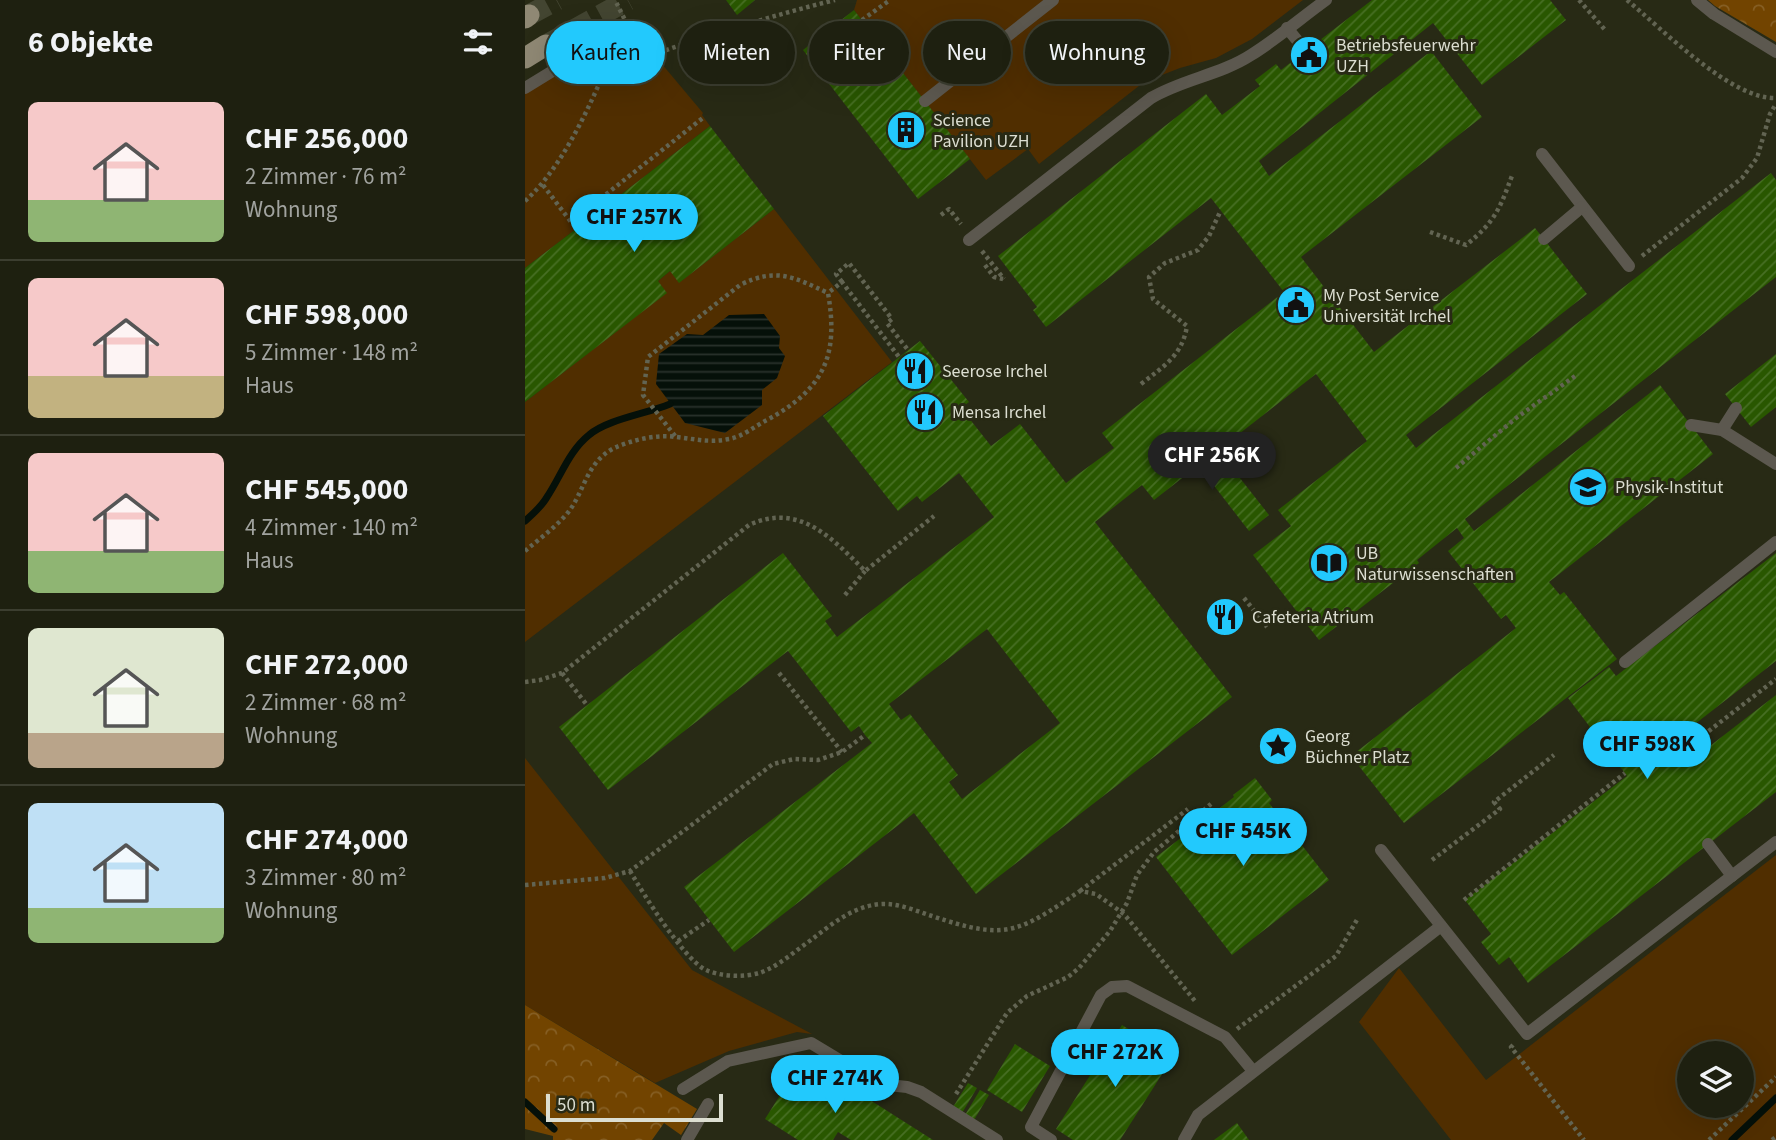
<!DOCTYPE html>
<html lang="de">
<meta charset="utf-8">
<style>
body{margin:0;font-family:"Source Sans 3",sans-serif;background:#2b2d1e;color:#f1f3f6;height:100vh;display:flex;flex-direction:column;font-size:26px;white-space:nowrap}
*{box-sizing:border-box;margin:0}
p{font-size:23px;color:#a1a39f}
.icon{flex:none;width:38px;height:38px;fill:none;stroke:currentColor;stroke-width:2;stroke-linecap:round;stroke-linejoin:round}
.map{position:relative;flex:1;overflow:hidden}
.drawer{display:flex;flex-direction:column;background:#1e2010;width:525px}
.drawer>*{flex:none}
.guide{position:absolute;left:21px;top:21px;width:665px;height:63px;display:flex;gap:14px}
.controls{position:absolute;left:1152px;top:1041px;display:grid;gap:14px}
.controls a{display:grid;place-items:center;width:77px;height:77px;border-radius:50%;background:#1e2010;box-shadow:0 7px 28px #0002,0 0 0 2px #3c3e30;font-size:35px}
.scale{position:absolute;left:21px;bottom:18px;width:177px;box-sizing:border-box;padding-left:7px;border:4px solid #dcded1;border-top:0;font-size:19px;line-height:24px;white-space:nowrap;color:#dcded1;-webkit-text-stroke:5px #282a15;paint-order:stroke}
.price{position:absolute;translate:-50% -60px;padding:0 16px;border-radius:24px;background:#22c9fd;color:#111;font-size:23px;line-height:46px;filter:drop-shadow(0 2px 4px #0008)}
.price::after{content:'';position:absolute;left:50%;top:42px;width:21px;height:16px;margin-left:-10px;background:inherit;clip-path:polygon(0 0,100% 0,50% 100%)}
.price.active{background:#222;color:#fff}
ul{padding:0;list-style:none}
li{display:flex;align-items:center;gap:21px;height:175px;padding:0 28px}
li+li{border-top:2px solid #3c3e30}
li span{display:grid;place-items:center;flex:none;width:196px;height:140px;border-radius:10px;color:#555}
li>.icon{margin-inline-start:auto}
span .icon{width:84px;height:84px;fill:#fffc;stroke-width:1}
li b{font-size:30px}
h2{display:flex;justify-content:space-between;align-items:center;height:84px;padding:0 28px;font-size:30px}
.chip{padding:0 24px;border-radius:32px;background:#1e2010;box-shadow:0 7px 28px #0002,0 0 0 2px #3c3e30;font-size:24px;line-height:63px}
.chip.active{background:#22c9fd;color:#111}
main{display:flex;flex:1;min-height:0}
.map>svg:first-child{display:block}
</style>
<main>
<section class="drawer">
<h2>6 Objekte<svg class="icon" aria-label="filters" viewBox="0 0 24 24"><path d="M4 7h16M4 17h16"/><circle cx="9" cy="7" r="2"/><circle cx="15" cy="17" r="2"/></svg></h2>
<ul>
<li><span style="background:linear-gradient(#f6c9c9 70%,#8fb573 0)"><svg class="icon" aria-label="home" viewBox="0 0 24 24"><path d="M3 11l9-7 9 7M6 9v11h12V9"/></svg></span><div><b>CHF 256,000</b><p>2 Zimmer · 76 m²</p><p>Wohnung</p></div></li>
<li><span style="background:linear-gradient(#f6c9c9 70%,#c2b280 0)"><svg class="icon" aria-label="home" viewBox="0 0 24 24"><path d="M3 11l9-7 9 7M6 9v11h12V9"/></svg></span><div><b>CHF 598,000</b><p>5 Zimmer · 148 m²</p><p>Haus</p></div></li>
<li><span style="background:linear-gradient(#f6c9c9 70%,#8fb573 0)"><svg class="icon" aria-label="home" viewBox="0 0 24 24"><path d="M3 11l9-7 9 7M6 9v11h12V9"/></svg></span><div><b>CHF 545,000</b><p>4 Zimmer · 140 m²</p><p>Haus</p></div></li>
<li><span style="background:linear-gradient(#dfe7d0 75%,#b9a48a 0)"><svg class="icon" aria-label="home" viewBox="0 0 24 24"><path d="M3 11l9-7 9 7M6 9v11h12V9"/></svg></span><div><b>CHF 272,000</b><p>2 Zimmer · 68 m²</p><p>Wohnung</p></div></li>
<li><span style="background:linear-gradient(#bfe0f5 75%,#8fb573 0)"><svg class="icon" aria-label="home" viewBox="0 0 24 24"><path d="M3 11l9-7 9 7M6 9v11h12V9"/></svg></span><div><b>CHF 274,000</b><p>3 Zimmer · 80 m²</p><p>Wohnung</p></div></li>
</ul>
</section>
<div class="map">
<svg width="1251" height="1140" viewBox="0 0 1251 1140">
<defs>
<pattern id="forest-crowns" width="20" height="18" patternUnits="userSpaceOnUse" patternTransform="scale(1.75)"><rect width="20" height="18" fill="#724400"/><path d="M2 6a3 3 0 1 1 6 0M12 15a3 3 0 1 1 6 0" fill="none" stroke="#865f24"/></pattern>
<pattern id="water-rules" width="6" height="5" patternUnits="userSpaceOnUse" patternTransform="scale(1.75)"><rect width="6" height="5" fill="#051009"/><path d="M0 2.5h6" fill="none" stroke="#29322c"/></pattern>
<pattern id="building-hatch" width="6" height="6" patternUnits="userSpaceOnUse" patternTransform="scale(1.75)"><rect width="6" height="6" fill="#295700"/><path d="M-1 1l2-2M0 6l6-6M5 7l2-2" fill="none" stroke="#476f24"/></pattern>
</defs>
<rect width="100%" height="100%" fill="#282a15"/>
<g fill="#502e00" fill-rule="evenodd">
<path d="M332,0H778L727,39L691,58L655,68L619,82L514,164L503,149L461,180L329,10Z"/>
<path d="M100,20L178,113L177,115L185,126L90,199L98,210L86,220L77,209L0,268V92Z"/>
<path d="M249,209L367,362L0,642V402L141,293L133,281L145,271L155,282Z"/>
<path d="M0,758L167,970L287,1034L272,1032L204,1051L130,1083L0,1005Z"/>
<path d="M1251,855V1140H926L834,1022L874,968L961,1080ZM1164,1054H1216V1106H1164Z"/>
</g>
<g fill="url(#forest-crowns)">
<path d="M1183,0H1251V42L1190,6Z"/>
<path d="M0,1005L172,1109L156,1135L139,1123L127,1140H28V1136L0,1129Z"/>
</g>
<path fill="url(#water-rules)" d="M239,314L255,336L254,348L260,356L252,378L237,390V405L200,433L160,423L131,384L134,354L162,334L178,335L204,315Z"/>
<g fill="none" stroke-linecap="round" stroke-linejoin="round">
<g stroke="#051009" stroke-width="7">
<path d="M0,521C8,514 17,506 22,497C36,476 44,451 64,435C83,419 121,414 145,404"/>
<path d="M0,1102L29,1129"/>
<path d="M1207,1140L1251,1098"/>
</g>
</g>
<g fill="url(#building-hatch)" fill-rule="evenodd">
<path d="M201,0H230L212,15Z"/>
<path d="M847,0H1025L1041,20L957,85L908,23L734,161L744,176L906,51L957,117L776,257L849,352L1010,228L1062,294L881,435L891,448L1246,173L1251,180V277L940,519L949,531L1135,385L1188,454L1024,582L1035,595L1039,592L1092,659L879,823L826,756L991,628L981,615L976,619L923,551L939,538L932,528L892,560L894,563L794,640L728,555L766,526L753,510L842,441L791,374L629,500L617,485L570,522L707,697L451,894L389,813L209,952L159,887L347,743L340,735L334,726L326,732L263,651L83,790L34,727L258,553L307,616L300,621L312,637L469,517L434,473L397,502L392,496L373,511L298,416L395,341L444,402L436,408L466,446L495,424L541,483L589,448L577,433L759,292L686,198L521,327L508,310L512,307L473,256L681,94L697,115L735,86L730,80L751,64L756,70ZM462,629L535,723L437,799L424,782L433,775L385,714L376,720L364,704Z"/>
<path d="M329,10L445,159L393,199L278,50Z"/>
<path d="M185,126L249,209L154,283L145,271L133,281L142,293L0,402V268L77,209L86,220L98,210L90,199Z"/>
<path d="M1251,354V407L1226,427L1200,394Z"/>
<path d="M700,459L744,515L724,531L680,474Z"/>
<path d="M1251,553V661L1152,738L1168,759L1251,695V792L1003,983L984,957L974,965L956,942L966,934L940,900L1102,776L1043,698L1084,667L1091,676Z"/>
<path d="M730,778L747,800L744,803L804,880L707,955L631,857L709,797L708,795Z"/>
<path d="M597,1025L648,1057L595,1140H548L531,1129Z"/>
<path d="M490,1044L525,1066L497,1112L462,1090Z"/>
<path d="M269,1073L293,1088L296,1082L310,1090L323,1086L408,1140H326L313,1132L308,1140H273L240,1119Z"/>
<path d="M443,1083L452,1088L437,1113L428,1107Z"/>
<path d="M455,1090L464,1095L449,1120L440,1115Z"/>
<path d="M712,1123L724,1140H689Z"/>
</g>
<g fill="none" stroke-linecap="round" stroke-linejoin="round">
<g stroke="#434531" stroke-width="21" stroke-dasharray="21 10" stroke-linecap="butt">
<path d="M4,15L32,0"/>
<path d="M21,45L103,0"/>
</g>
<g stroke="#626452" stroke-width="4.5" stroke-dasharray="3.5 3.5" stroke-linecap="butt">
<path d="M1054,0L1081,31"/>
<path d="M1102,0C1137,29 1207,100 1251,98"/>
<path d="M337,20L365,0"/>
<path d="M77,79C110,59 144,49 181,37C224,23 266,11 310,0"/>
<path d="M18,185L46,222L179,117"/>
<path d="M0,201C45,161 78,77 100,20L90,0"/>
<path d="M416,215L424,209L436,224"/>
<path d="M905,232L941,245C971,221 975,208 988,173"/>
<path d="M457,251L479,279"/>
<path d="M1117,256L1217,178L1232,158L1245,114L1251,104"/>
<path d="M460,265L469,277L478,279"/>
<path d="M317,282L311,274L324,263L367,319L362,323L383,350"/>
<path d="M616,384C639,366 657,356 662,326L628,299L624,277L640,263L673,250L684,236L695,212"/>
<path d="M150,436L118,395L123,357L215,285C251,267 269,277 303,293"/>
<path d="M931,468L991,418L1053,374"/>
<path d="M0,551C13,540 28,529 40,516C60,494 59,464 89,448C107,440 132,434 151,437C170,439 185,443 204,439C217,437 230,426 242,420C299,389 314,356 303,293L317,282L374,357"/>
<path d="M320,595L340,571"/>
<path d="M719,598L742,627"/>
<path d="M37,673L62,705"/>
<path d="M254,673L317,752"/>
<path d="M0,682L15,680L37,673L224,525C274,502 307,538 340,571L409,516"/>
<path d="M1167,744L1251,679"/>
<path d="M907,860L975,809L969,802L1029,755"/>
<path d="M105,871C119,895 157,956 179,969C195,977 220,978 237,972C255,965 270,951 286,940C307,924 328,906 356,904C374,903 391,911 407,916C481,941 493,933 555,891L571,894L599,914L670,1001"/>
<path d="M0,885L80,878L105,871L248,764L269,759L293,760L317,752L340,735"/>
<path d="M555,891L663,809"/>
<path d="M939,900L1100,773"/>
<path d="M153,941L184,920"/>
<path d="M712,1029L811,956L833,918"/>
<path d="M988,1045L986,1047L1059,1140"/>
<path d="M431,1094L482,1013L502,996L543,977L554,968L585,931L602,903L612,875L629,852L686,804"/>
<path d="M1184,1140L1251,1077"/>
<path d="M1247,1140L1251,1137"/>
</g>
<g stroke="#5c584f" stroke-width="12">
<path d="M1172,0L1189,14L1251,52"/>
<path d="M762,28L781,51"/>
<path d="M0,88L26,72"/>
<path d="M400,101L528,0"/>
<path d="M1017,154L1104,266"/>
<path d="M1019,239L1057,207"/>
<path d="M444,240L626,98C658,79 695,75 726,55C752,39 776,18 801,0"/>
<path d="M1166,425L1197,430L1251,464"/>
<path d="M1197,430L1211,408"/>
<path d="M1100,662L1251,542"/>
<path d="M1183,844L1207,876"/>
<path d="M856,850L1002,1034L1251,842"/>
<path d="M158,1089L203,1061L286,1043L354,1084L382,1087L396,1092L472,1140"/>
<path d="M162,1140L183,1104"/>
<path d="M526,1140L506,1127L576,995L587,987L602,986L700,1037L728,1071"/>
<path d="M659,1140L673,1115L916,926"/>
</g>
<g stroke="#8f8874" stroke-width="21">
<path d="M0,18L4,15"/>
<path d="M0,58L21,45"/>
</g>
</g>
<defs>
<g id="civic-disc" transform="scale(2.0125)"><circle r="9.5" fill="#22c9fd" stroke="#282a15"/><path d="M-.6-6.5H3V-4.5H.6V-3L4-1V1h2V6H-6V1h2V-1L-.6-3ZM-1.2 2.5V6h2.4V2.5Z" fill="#111"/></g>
<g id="building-disc" transform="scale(2.0125)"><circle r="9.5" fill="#22c9fd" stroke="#282a15"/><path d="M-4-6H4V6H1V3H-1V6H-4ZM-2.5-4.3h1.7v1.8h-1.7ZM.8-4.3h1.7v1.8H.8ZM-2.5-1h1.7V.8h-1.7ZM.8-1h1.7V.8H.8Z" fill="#111"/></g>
<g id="restaurant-disc" transform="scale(2.0125)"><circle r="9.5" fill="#22c9fd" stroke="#282a15"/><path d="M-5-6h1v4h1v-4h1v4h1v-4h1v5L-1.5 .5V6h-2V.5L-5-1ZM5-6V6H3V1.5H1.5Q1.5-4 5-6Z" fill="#111"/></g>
<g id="university-disc" transform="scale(2.0125)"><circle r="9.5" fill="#22c9fd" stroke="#282a15"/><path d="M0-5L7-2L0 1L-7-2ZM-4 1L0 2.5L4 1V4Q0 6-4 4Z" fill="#111"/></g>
<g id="library-disc" transform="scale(2.0125)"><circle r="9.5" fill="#22c9fd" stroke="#282a15"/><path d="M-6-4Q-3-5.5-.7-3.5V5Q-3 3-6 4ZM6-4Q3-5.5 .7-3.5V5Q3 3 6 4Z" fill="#111"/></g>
<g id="sight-disc" transform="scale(2.0125)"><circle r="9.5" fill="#22c9fd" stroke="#282a15"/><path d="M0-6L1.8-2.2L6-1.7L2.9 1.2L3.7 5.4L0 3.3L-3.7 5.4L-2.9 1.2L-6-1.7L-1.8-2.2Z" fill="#111"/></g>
</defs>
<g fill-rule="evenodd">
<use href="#civic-disc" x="784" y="55"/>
<use href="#building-disc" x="381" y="130"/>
<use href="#civic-disc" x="771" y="305"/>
<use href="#restaurant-disc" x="390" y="371"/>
<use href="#restaurant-disc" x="400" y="412"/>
<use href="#university-disc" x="1063" y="487"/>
<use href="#library-disc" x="804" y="563"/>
<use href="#restaurant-disc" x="700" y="617"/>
<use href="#sight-disc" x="753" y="746"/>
</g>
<g text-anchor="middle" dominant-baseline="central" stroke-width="6" stroke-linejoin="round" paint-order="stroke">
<g font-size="18" fill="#dcded1" stroke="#282a15" text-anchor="start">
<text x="811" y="45">Betriebsfeuerwehr<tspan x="811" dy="21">UZH</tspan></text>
<text x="408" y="120">Science<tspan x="408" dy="21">Pavilion UZH</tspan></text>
<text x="798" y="295">My Post Service<tspan x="798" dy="21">Universität Irchel</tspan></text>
<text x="417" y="371">Seerose Irchel</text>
<text x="427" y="412">Mensa Irchel</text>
<text x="1090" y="487">Physik-Institut</text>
<text x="831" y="553">UB<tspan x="831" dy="21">Naturwissenschaften</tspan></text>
<text x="727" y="617">Cafeteria Atrium</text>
<text x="780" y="736">Georg<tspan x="780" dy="21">Büchner Platz</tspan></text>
</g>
</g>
</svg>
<div class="controls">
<a><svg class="icon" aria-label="layers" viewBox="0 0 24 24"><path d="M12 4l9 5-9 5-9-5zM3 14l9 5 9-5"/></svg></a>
</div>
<div class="scale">50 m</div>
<b class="price" style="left:109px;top:254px">CHF 257K</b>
<b class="price active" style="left:687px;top:492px">CHF 256K</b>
<b class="price" style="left:1122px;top:781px">CHF 598K</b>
<b class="price" style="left:718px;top:868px">CHF 545K</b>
<b class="price" style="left:590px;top:1089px">CHF 272K</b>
<b class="price" style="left:310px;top:1115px">CHF 274K</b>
<div class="guide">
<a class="chip active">Kaufen</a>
<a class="chip">Mieten</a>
<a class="chip">Filter</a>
<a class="chip">Neu</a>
<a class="chip">Wohnung</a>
</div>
</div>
</main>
